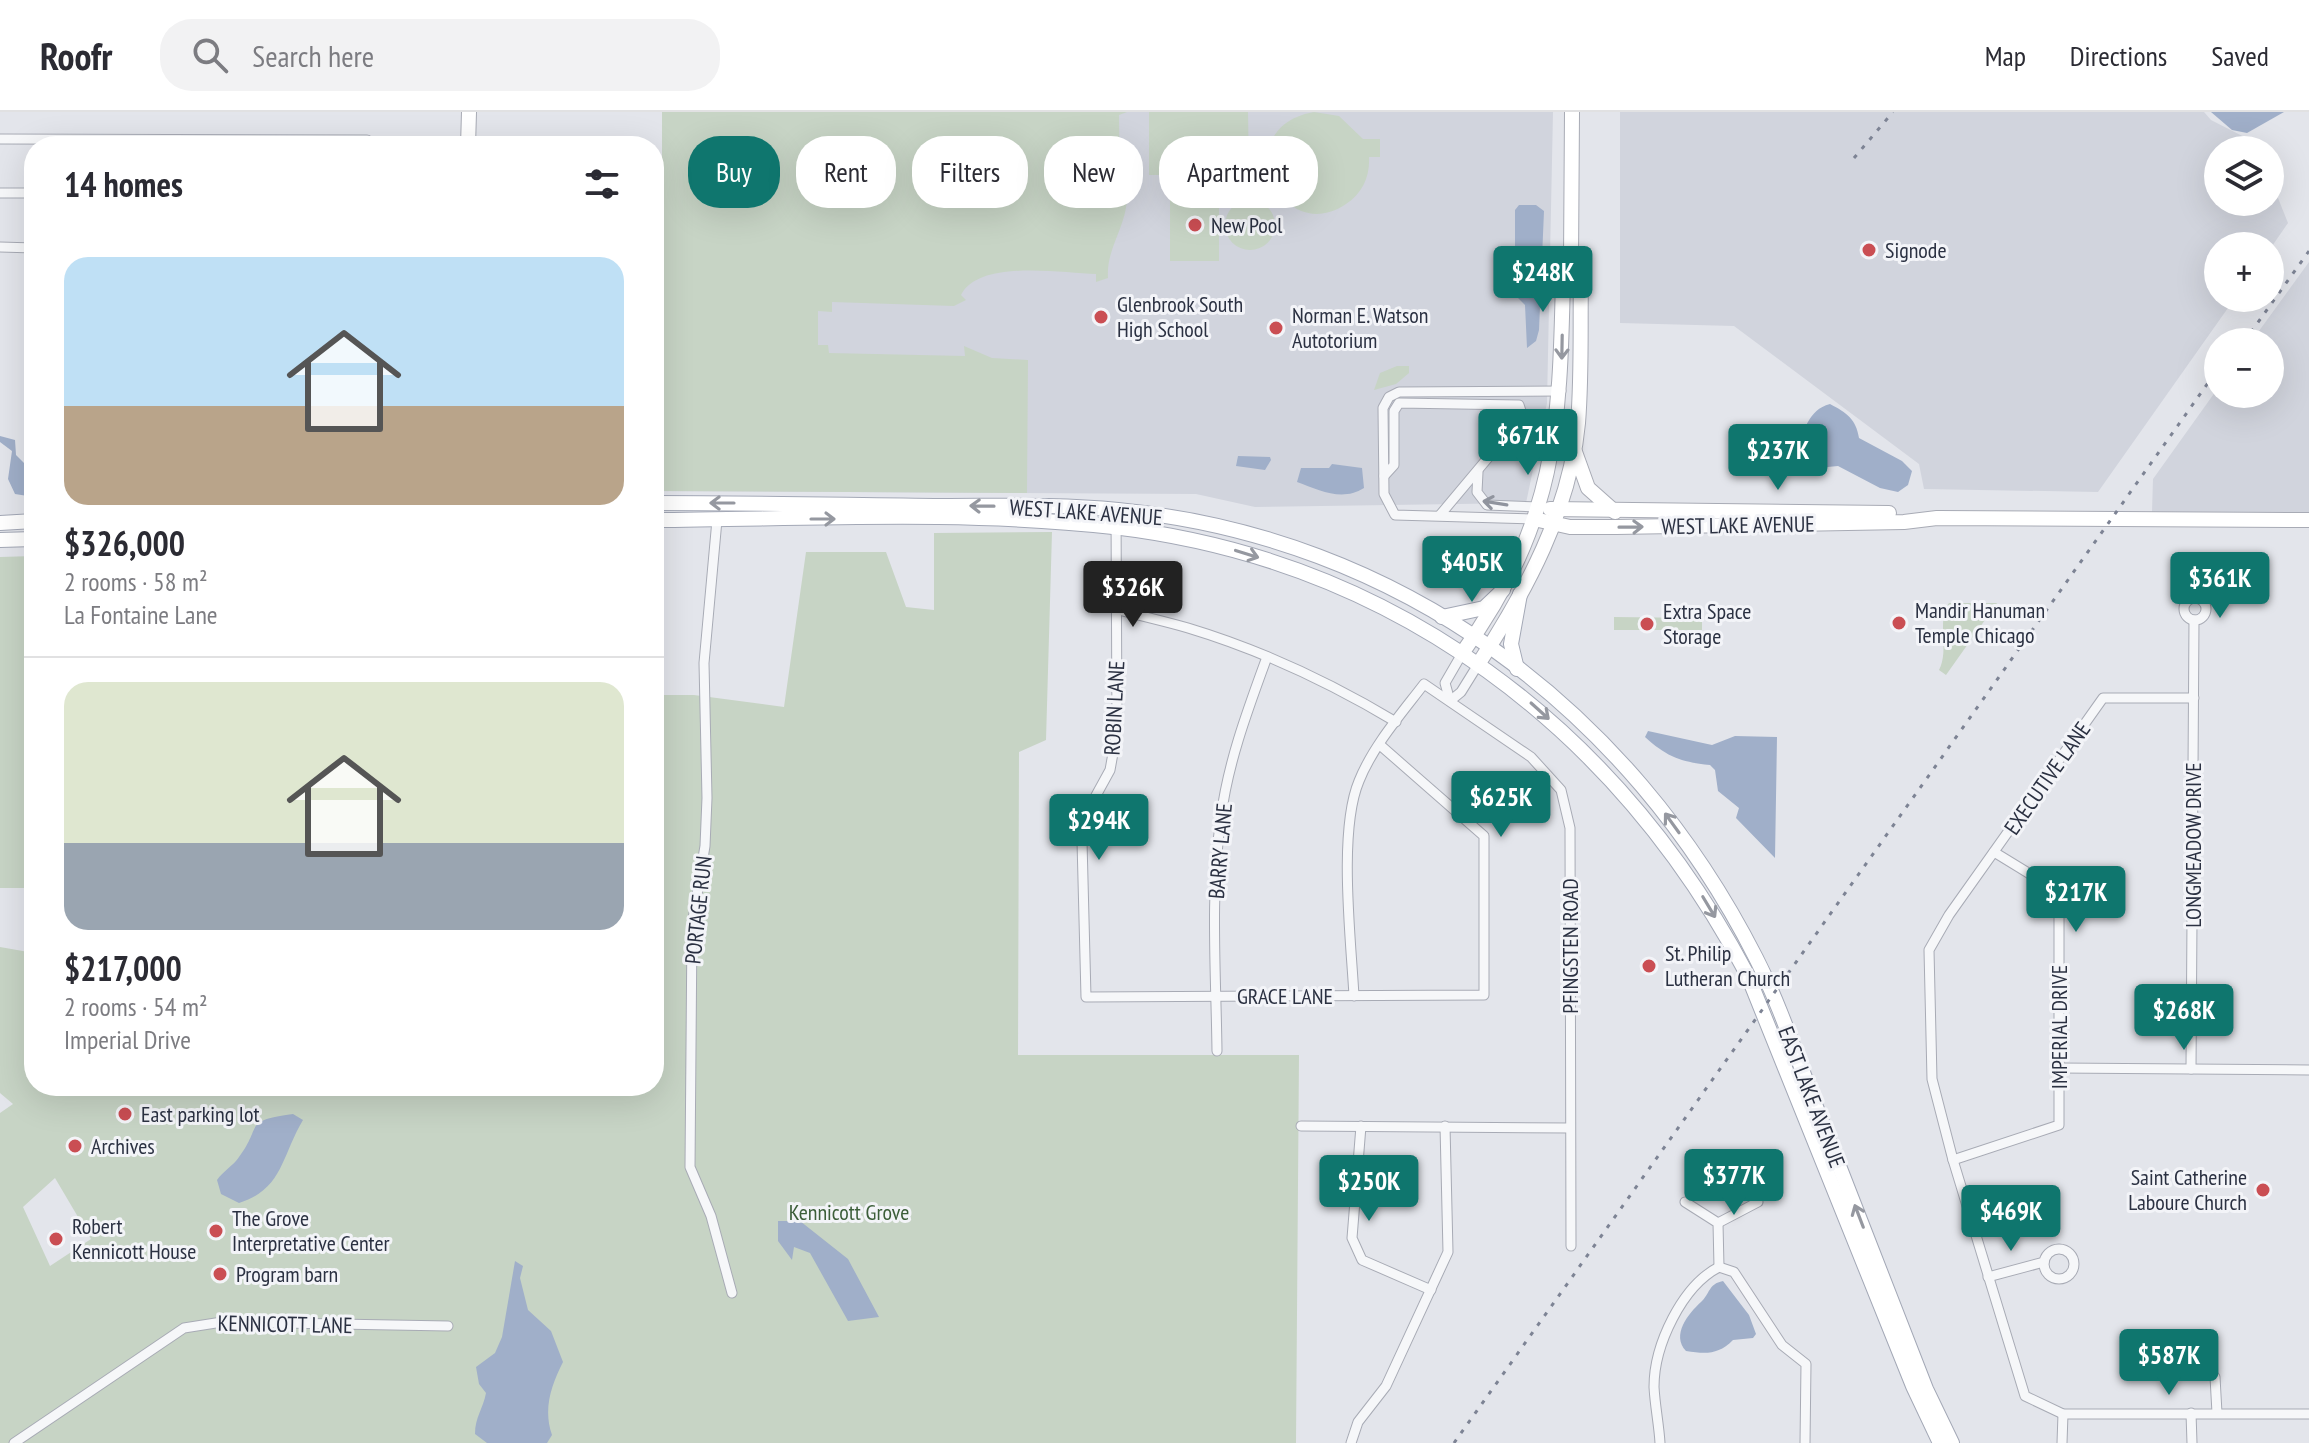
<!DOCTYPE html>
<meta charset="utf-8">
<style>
body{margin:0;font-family:"PT Sans Narrow",sans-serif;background:#f2f2f3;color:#2b2b33;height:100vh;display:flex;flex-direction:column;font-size:30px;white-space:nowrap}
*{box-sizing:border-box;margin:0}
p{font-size:26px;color:#7c7c81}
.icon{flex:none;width:44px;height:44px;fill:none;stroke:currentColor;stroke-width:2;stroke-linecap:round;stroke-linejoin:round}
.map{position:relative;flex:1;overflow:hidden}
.drawer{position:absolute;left:24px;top:24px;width:640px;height:960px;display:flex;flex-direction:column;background:#fff;border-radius:32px;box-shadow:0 8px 32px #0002}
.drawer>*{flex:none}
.hud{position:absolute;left:688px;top:24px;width:760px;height:72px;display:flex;gap:16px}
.controls{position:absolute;left:2204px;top:24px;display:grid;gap:16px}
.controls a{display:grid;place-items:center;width:80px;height:80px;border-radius:50%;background:#fff;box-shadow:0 8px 32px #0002;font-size:40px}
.price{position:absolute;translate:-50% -68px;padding:0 18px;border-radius:8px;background:#0f766e;color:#fff;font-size:26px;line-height:52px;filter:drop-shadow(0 2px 4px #0008)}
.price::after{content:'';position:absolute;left:50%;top:48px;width:24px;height:18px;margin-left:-12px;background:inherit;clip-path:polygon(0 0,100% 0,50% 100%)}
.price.current{background:#222;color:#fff}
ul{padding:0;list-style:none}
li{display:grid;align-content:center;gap:16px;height:424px;padding:0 40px}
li+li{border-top:2px solid #e1e1e2}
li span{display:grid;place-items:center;height:248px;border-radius:24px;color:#555}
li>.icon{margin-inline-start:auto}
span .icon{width:144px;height:144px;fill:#fffc;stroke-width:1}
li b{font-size:34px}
h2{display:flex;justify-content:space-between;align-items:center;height:96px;padding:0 40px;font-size:34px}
.chip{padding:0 28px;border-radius:32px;background:#fff;box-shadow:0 8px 32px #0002;font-size:28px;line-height:72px}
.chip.current{background:#0f766e;color:#fff}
header{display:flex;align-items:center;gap:48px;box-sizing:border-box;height:112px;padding:0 40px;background:#fff;border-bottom:2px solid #e1e1e2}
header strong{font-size:38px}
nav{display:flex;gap:44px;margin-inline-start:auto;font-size:28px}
.search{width:560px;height:72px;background:#f2f2f3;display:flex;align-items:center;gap:20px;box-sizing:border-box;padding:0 28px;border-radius:32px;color:#7c7c81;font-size:30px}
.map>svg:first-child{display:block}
</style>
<header>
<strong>Roofr</strong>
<div class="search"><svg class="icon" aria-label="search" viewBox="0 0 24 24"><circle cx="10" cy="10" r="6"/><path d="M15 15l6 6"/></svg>Search here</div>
<nav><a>Map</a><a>Directions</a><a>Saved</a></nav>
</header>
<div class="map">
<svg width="2309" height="1331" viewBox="0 0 2309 1331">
<rect width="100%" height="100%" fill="#e3e5eb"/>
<g fill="#d1d4dd">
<path d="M662,0H1553L1547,291L1526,391L1255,395L1196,382L654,379V119H662Z"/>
<path d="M1620,0H2204L2211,8L2256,31L2258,38H2218V90H2270V66L2288,111L2270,137V134H2218V186H2235L2098,380L1924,377L1919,352L1734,214L1620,211Z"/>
<path d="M2309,150V402L2152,400L2153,367L2218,276V282H2270V230H2251Z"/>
</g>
<g fill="#c7d4c5" fill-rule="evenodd">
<path d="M662,0H1127L1119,3L1120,88H1127C1125,117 1106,137 1108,166L1096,170V162C1061,161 979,147 961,183L966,188L954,194L832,190V200L818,199V233H828L829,241L965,244L964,234L992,246L1028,248L1027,381L654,379V119H662Z"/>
<path d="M1149,0H1248L1249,63H1149Z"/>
<path d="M1314,0L1339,4L1363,27H1380V45H1369C1370,64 1363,81 1346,92C1280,137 1226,15 1314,0Z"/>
<circle cx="1250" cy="113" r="25"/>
<rect x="1170" y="88" width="49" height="61"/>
<path d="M1397,254H1409V261L1396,272L1374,278L1380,261Z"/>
<path d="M1052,420L1046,628L1019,640L1018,943H1299L1296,1331H0V1001L13,992L0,981V835L34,841V974H654V583H694L784,595L806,440H886L906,495L934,498V421ZM55,1066L91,1127L50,1154L23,1095Z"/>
<path d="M34,444V776H0V445Z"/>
<path d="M1949,491H1997L1946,563L1939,558C1950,538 1936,508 1949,491Z"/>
<path d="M1614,505L1702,506V518H1614Z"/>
</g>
<g fill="#a0afc9">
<path d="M2211,0H2284L2247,21L2232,18Z"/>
<path d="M1519,93H1536L1544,99L1539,218L1536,229L1527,236L1525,193L1517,185L1515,175V98Z"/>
<path d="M1830,292C1847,301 1856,307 1859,326L1902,349L1912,359L1908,373L1898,380L1880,376L1838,354L1775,360C1779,347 1785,345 1793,335C1807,319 1807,298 1830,292Z"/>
<path d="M0,324L15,328L16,343L34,361V385L15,382L8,367L12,339L0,330Z"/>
<path d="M1238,344L1270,345L1271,348L1265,358L1236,354Z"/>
<path d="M1332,352L1362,356L1364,376C1342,390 1319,378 1297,370L1301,356H1329Z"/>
<path d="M1648,619L1712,633L1735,624L1777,625L1775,746L1736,706L1739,696L1718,679L1715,658L1710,653C1681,650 1667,645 1645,625Z"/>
<path d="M293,1002L303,1008C281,1045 283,1077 239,1091L221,1082L217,1068C223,1059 233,1054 239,1045C263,1013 242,1009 293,1002Z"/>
<path d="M778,1109H800L848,1147L879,1205L848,1209L810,1141L794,1135L792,1148L778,1129Z"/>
<path d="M515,1149L523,1154L520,1166L528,1198L551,1219L563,1250C551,1274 543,1297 552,1323L547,1331H487L475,1322C475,1305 483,1297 486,1281L479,1272L476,1255L495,1241L502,1225Z"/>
<path d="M1723,1169L1749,1203L1756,1222L1753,1226L1733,1228C1718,1243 1706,1242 1686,1239C1671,1223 1688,1202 1701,1190C1710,1182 1708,1172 1723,1169Z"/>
</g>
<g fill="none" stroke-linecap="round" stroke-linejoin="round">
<g stroke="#a8abb5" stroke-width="11">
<g id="street">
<path d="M0,27L367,28"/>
<path d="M0,81H34"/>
<path d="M0,135L34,136"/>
<path d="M1478,360L1477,380L1487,393L1539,395"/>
<path d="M1384,364L1394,353V299L1399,291L1519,293L1522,302L1518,310L1440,403"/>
<path d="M1116,397L1117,619L1110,658L1093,689L1082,729L1086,885L1484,883V724L1380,633"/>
<path d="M1534,407L1395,403L1384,382L1383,296L1389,285L1399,280L1561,279"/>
<path d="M717,408L704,551L707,686L705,734L692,813L690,1055L711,1104L732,1181"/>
<circle cx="2195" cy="497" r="11"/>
<path d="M1116,497C1140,504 1164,509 1188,516C1261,538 1331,571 1396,610"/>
<path d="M2194,586H2103L1949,803L1929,838L1932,967L1953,1048L2025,1284L2063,1302H2309"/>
<path d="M1450,589L1445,571L1463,540"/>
<path d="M1450,589L1461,580L1479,551"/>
<path d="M1354,884C1351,828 1338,719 1359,669C1373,634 1401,602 1424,572L1531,645L1561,678L1570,716L1571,1134"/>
<path d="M1217,939C1216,861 1210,782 1221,705C1228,650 1248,597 1267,545"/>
<path d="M2059,956L2309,958"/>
<path d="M2191,957L2194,508"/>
<path d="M1301,1014L1570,1016"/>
<path d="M1361,1014L1352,1126L1362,1148L1431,1178"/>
<path d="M1953,1048L2059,1013V801L2056,778L1994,740"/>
<path d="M1685,1090L1718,1111L1719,1155"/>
<path d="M1718,1111L1758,1090"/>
<circle cx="2059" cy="1152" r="15"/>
<path d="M1988,1165L2044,1150"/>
<path d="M2215,1265L2217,1301"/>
<path d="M2191,1301L2192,1331"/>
<path d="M14,1331L184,1216L222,1210L448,1214"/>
<path d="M1351,1331L1358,1310L1386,1274L1448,1140L1445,1014"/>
<path d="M1660,1331C1659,1313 1655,1294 1654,1275C1654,1233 1682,1174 1719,1155L1734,1160L1782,1233L1806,1252L1805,1331"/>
<path d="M2062,1331L2063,1302"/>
</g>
</g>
<g stroke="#a8abb5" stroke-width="16">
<g id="secondary">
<path d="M468,34L469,0"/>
<path d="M1575,340L1588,376L1615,400"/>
<path d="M1550,397L1889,401"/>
<path d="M1534,407L1570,415H1616L1904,410L1937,406L2309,408"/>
<path d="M1463,540C1556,410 1560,317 1563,164L1571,150L1572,0"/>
<path d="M1479,551C1526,479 1570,398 1578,311C1582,262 1580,213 1581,164L1571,150"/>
</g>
</g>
<g stroke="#a3a8b6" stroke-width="16">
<g id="primary">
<path d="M654,391C750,391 847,393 943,394C1001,394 1060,392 1118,398C1399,425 1629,596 1756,846C1781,895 1798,949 1818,1000C1854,1092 1890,1185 1926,1277L1952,1331"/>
<path d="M654,408C806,407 962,398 1113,415C1395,448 1617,616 1748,864L1913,1274L1940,1331"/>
<path d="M0,411L34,409"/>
<path d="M0,428L34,427"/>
<path d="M1442,505L1484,496L1503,478"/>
<path d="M1517,557L1511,532L1520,482"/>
</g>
</g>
<use href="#street" stroke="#f6f7f9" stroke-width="9"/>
<use href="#secondary" stroke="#fff" stroke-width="14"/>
<use href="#primary" stroke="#fff" stroke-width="14"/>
<g stroke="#7d8394" stroke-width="3" stroke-dasharray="4 8" stroke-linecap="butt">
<path d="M1854,46L1893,0"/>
<path d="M2244,230L2309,139"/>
<path d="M1454,1331L2218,257"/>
</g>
</g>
<defs><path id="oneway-shaft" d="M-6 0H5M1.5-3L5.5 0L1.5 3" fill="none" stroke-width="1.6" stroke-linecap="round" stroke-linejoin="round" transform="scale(2)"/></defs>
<g stroke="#9598a0">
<use href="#oneway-shaft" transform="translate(1562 235) rotate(91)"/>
<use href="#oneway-shaft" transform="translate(722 391) rotate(-180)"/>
<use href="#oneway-shaft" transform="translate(982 394) rotate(-179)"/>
<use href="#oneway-shaft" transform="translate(823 407)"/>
<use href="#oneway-shaft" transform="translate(1631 415) rotate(-1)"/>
<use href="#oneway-shaft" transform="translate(1247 442) rotate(17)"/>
<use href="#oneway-shaft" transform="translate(1540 599) rotate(42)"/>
<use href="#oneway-shaft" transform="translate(1672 711) rotate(-126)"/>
<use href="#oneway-shaft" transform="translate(1709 795) rotate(59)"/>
<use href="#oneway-shaft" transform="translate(1859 1104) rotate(-111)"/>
</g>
<use stroke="#90949e" href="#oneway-shaft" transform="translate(1495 391) rotate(-171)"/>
<g fill="#ca4e53" stroke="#f3f4f8" stroke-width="3">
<circle cx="1195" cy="113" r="8"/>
<circle cx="1869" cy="138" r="8"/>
<circle cx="1101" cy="205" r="8"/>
<circle cx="1276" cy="216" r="8"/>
<circle cx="1899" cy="511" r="8"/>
<circle cx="1647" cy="512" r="8"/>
<circle cx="1649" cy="854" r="8"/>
<circle cx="125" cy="1002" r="8"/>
<circle cx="75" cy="1034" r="8"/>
<circle cx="2263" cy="1078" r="8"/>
<circle cx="216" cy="1119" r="8"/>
<circle cx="56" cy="1127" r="8"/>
<circle cx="220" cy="1162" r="8"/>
</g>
<g text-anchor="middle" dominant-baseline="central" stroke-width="6" stroke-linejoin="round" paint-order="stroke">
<g font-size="22" fill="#2b3142" stroke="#f3f4f8" text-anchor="start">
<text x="1211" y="113">New Pool</text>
<text x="1885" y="138">Signode</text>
<text x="1117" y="192">Glenbrook South<tspan x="1117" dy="25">High School</tspan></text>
<text x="1292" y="203">Norman E. Watson<tspan x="1292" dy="25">Autotorium</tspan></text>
<text x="1915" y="498">Mandir Hanuman<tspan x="1915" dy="25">Temple Chicago</tspan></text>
<text x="1663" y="499">Extra Space<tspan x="1663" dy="25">Storage</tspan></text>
<text x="1665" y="841">St. Philip<tspan x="1665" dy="25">Lutheran Church</tspan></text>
<text x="141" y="1002">East parking lot</text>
<text x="91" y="1034">Archives</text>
<text x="2247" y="1065" text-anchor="end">Saint Catherine<tspan x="2247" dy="25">Laboure Church</tspan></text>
<text x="232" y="1106">The Grove<tspan x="232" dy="25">Interpretative Center</tspan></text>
<text x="72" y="1114">Robert<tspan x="72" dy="25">Kennicott House</tspan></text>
<text x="236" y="1162">Program barn</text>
</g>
<g font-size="22" fill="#2b3142" stroke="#f3f4f8">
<text transform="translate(1086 400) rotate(4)">WEST LAKE AVENUE</text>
<text transform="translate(1738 413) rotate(-1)">WEST LAKE AVENUE</text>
<text transform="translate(1114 596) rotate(-87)">ROBIN LANE</text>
<text transform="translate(2047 666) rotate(-55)">EXECUTIVE LANE</text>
<text transform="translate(2193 733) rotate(-90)">LONGMEADOW DRIVE</text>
<text transform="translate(1220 739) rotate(-85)">BARRY LANE</text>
<text transform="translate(698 798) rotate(-84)">PORTAGE RUN</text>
<text transform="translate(1570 834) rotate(-90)">PFINGSTEN ROAD</text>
<text x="1285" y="884">GRACE LANE</text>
<text transform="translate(2059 915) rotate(-90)">IMPERIAL DRIVE</text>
<text transform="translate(1812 985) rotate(69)">EAST LAKE AVENUE</text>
<text transform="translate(285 1212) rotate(1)">KENNICOTT LANE</text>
</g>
<g font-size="22" fill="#3c5e39" stroke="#f3f4f8">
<text x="849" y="1100">Kennicott Grove</text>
</g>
</g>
</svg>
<div class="controls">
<a><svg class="icon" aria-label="layers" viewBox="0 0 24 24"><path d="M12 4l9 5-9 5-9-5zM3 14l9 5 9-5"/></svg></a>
<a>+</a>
<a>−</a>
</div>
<b class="price" style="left:1543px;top:202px">$248K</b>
<b class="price" style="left:1528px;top:365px">$671K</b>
<b class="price" style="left:1778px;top:380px">$237K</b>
<b class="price" style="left:1472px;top:492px">$405K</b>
<b class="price" style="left:2220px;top:508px">$361K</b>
<b class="price current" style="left:1133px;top:517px">$326K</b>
<b class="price" style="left:1501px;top:727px">$625K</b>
<b class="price" style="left:1099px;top:750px">$294K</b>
<b class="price" style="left:2076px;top:822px">$217K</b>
<b class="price" style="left:2184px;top:940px">$268K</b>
<b class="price" style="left:1734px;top:1105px">$377K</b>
<b class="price" style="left:1369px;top:1111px">$250K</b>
<b class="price" style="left:2011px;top:1141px">$469K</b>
<b class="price" style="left:2169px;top:1285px">$587K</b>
<div class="hud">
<a class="chip current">Buy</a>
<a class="chip">Rent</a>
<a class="chip">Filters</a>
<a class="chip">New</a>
<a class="chip">Apartment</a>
</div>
<section class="drawer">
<h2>14 homes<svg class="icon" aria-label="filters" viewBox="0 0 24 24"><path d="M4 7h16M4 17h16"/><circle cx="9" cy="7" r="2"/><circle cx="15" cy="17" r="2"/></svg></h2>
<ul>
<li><span style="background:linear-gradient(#bfe0f5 60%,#b9a48a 0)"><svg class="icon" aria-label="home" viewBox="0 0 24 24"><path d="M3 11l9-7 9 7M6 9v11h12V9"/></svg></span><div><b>$326,000</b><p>2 rooms · 58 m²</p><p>La Fontaine Lane</p></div></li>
<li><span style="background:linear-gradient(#dfe7d0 65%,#9aa5b1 0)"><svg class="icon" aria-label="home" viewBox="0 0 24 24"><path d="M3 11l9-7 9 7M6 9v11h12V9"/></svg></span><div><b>$217,000</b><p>2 rooms · 54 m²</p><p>Imperial Drive</p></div></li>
</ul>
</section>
</div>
